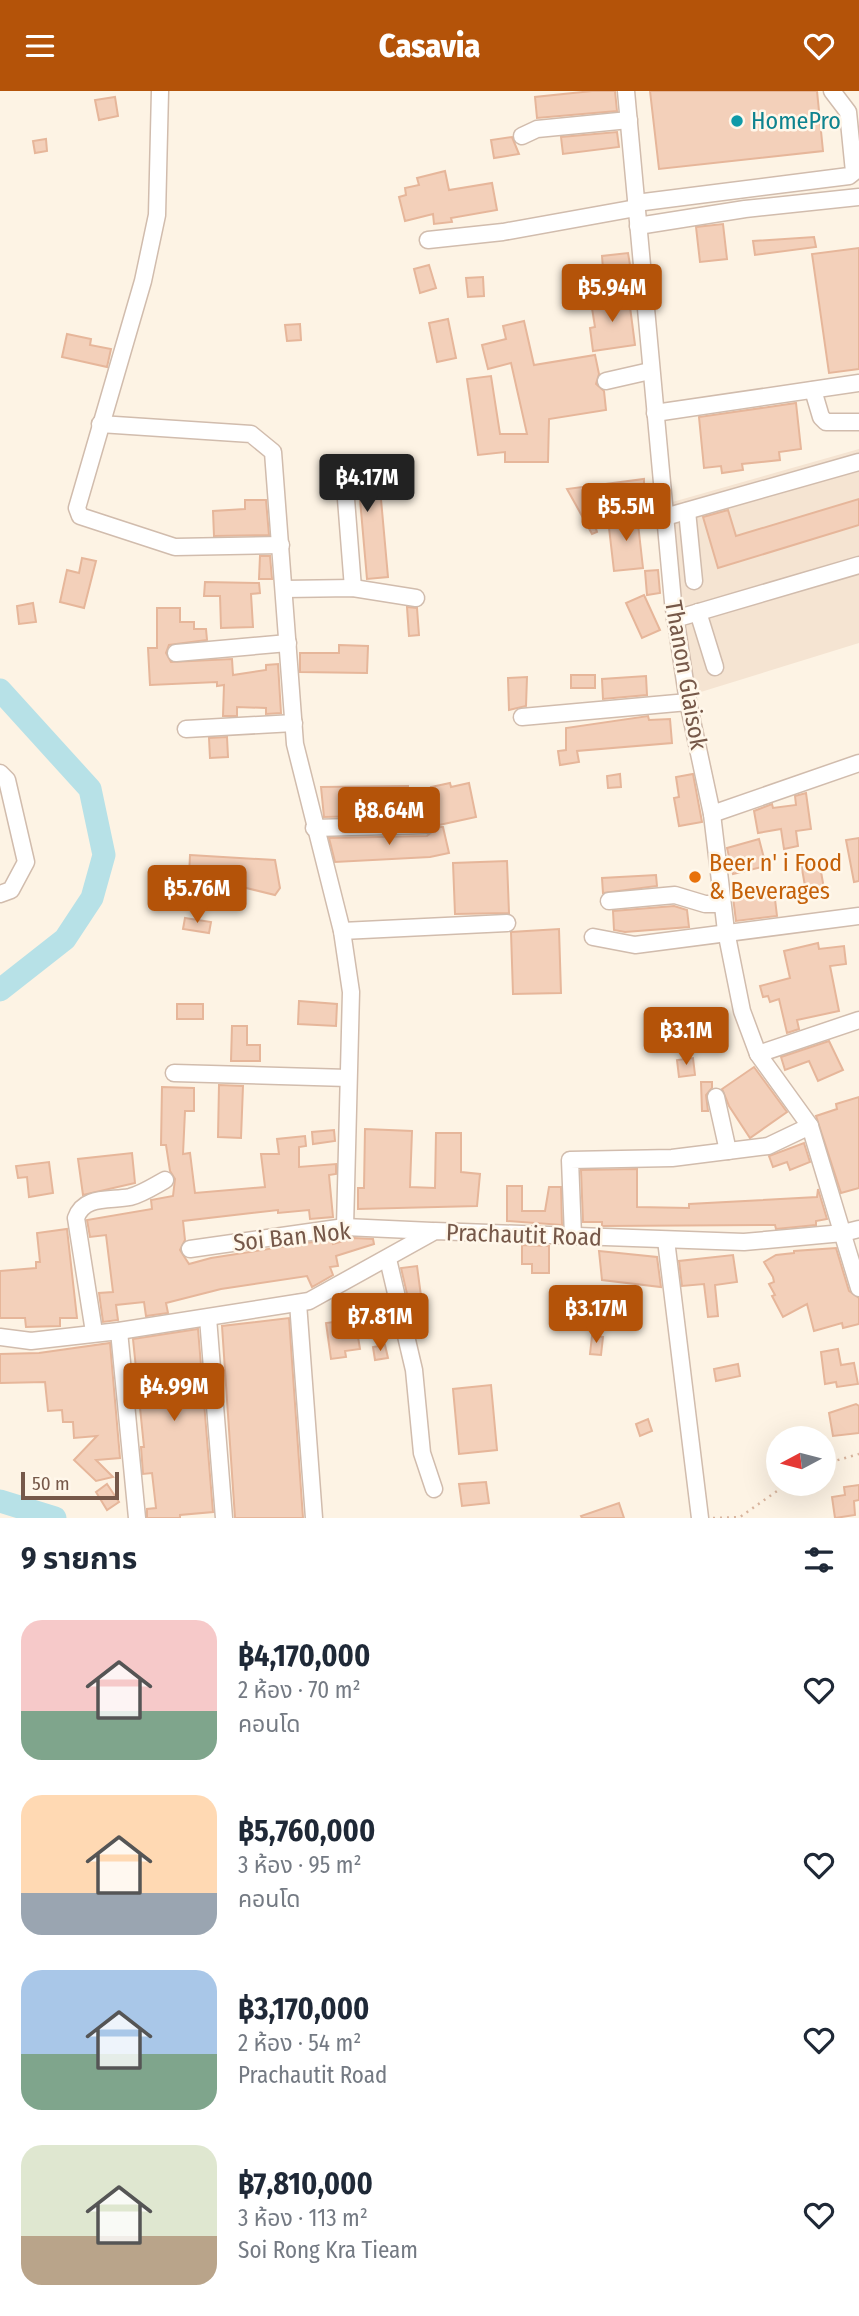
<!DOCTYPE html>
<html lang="th">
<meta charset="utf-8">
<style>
body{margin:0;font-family:"Fira Sans Condensed","Noto Sans Thai",sans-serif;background:#f2f2f3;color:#1f2937;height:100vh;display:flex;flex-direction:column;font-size:26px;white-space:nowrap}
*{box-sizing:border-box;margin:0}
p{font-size:23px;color:#747a83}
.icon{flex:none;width:38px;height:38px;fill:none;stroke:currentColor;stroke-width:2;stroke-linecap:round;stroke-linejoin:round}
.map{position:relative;height:1427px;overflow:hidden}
.side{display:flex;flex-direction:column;background:#fff;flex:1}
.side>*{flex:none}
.needle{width:46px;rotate:263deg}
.buttons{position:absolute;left:766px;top:1335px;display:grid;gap:14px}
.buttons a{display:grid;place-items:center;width:70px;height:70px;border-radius:50%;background:#fff;box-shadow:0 7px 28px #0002;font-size:35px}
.scale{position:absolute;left:21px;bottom:18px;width:98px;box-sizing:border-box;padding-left:7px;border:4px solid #765849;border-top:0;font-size:19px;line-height:24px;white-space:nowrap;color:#765849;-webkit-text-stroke:5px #fff7ea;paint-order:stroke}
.price{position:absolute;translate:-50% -60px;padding:0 16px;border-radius:7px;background:#b45309;color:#fff;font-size:23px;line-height:46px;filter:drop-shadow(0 2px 4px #0008)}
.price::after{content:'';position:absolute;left:50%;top:42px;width:21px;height:16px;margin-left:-10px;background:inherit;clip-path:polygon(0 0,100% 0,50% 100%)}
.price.selected{background:#222;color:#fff}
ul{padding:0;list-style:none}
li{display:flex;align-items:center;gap:21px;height:175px;padding:0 21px}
li span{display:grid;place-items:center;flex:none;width:196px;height:140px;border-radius:21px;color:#555}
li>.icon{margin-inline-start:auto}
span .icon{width:84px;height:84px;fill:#fffc;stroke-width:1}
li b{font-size:30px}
h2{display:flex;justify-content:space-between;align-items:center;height:84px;padding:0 21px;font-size:30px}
header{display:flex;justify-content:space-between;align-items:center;height:91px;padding:0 21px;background:#b45309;color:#fff;font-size:32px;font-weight:800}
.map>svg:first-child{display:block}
</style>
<header><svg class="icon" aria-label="menu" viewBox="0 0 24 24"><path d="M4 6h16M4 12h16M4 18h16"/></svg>Casavia<svg class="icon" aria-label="heart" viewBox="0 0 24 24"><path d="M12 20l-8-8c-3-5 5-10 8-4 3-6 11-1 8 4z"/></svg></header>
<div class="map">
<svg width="859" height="1427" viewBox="0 0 859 1427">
<rect width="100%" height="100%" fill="#fdf3e4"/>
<path fill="#f5e4d2" d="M859,358V552L691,604L669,412Z"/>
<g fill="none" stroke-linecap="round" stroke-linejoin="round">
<g stroke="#b7e1e7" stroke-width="23">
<path d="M0,599L90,698L104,764L92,807L65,848L0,899"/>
<path d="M0,1410L55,1427"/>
</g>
</g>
<g fill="#f3d0ba" stroke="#e6b69a" stroke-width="2">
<path d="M592,0H615L617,20L537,27L535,6Z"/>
<path d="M650,0H817L823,60L659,78Z"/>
<path d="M115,6L118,25L99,29L95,9Z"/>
<path d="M617,41L619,56L563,63L561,46Z"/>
<path d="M512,46L519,63L494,67L491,49Z"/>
<path d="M46,48L47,60L35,62L33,50Z"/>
<path d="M445,80L449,99L492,92L497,119L451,127L452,131L434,133L433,123L405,130L399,106L406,104L405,97L419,94L417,87Z"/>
<path d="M723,133L727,168L700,171L696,136Z"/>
<path d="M814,146L816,156L755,164L753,150Z"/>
<path d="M859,157V278L829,282L812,163Z"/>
<path d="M628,162L630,174L603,178L602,165Z"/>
<path d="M429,174L436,197L420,202L414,178Z"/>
<path d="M483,186L484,205L468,206L466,187Z"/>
<path d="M632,205L634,215L630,216L635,254L593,260L590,237L595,236L591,211Z"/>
<path d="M448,228L456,267L437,271L429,232Z"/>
<path d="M524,230L534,274L595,264L599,283L596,293L604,300L606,319L549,328L548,371H505V361L478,364L467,288L491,285L500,343H527L511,272L488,278L482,254L506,248L503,235Z"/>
<path d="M300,233L301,249L287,250L285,234Z"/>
<path d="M67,243L91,248L90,254L111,258L107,276L62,266Z"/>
<path d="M796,312L801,358L779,361L780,369L742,373L743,379L722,382L721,375L704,377L699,326Z"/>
<path d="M378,375L388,486L367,488L359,397L332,399L330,378Z"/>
<path d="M644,388V398L586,406L597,441L592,443L567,398Z"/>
<path d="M859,408V434L718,477L703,426L728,419L736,445Z"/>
<path d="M245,409H266L269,444L214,445L213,420L245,418Z"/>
<path d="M637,424L643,477L614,480L608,428Z"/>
<path d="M260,465H270L272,488H259Z"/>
<path d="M82,467L96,470L84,517L60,511L67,479L79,482Z"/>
<path d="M658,479L660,502L647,504L645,480Z"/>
<path d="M205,491L259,492L260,502L251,503L253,536L221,537L220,505H204Z"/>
<path d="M644,504L660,539L642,547L626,512Z"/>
<path d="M33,512L36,531L19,533L17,515Z"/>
<path d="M407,516L417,517L419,544L409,545Z"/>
<path d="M157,517H180V531H194V538H206L207,549L169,554L166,562L171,571L232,568L233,584L266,579V574L278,573L281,622L266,623V617L237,616V625H223L224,594L217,595V591L150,594L148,557H157Z"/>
<path d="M339,554L368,555L367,582L300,581V562H339Z"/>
<rect x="571" y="584" width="24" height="13"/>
<path d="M646,585L647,604L603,608L602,588Z"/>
<path d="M527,586L526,615L509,619L508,587Z"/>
<path d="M648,625L649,629L670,628L672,652L577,660L579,671L560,674L558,660L566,659V637Z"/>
<path d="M227,646L228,666L210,667L209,647Z"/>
<path d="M620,683L621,696L608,697L607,685Z"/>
<path d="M693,683L702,731L679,735L674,707L679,706L676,686Z"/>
<path d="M450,692L451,696L469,692L476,726L439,734L431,696Z"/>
<path d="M408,695V724L324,726L321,696Z"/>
<path d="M806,702L811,738L796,740L798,755L784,758L781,738L758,742L754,720L772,713L773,717L796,714L795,705Z"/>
<path d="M437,736H443L449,762L430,766L335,771L329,747L427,745Z"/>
<path d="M859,747V790L854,791L846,749Z"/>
<path d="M759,748L766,775L733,783L727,757Z"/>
<path d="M190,764L275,769L280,797L275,804L238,795L240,788L232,789L231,781L206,782L205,787L189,786Z"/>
<path d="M819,769L824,798L806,801L801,772Z"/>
<path d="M507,770L509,822L455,823L453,772Z"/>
<path d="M656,784L657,795L603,802L602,787Z"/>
<path d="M774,800L777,825L736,830L733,806Z"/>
<path d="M674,815L687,819L689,836L625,841L614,839L613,820Z"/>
<path d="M185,827L211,831L209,842L183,838Z"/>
<path d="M559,838L561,902L513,903L511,841Z"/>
<path d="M818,852L819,858L844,855L846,873L830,875L839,920L797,929L799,938L787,942L779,908L770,911L768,905L763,906L760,895L790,887L784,860Z"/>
<path d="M299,910L337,913L336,935L298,933Z"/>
<rect x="177" y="913" width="26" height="15"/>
<path d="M232,935H247V954H260V970H231Z"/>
<path d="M829,950L843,979L818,990L809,970L785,979L781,966Z"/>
<path d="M693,967L695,984L679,986L677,969Z"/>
<path d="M754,976L787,1021L750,1047L729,1015L722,998Z"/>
<path d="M701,991H712V997L706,1004L708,1020H702Z"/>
<path d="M219,994L243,995L241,1047L218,1046Z"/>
<path d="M162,996L194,997V1020H185L183,1063L190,1062L195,1102L265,1096L261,1063H279L277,1048L305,1045L306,1055L299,1056V1076L336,1073V1083L329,1084L333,1126L310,1128L309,1119L278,1122V1119L183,1130L185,1149L180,1159L189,1173L211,1167L332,1148L333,1153L354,1147L373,1148L374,1153L336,1165L338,1175L330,1176L333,1184L312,1196L307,1185L221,1198L166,1212L168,1222L146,1225L144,1211L116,1214L118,1229L103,1231L99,1202L113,1201L106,1144L90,1146L87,1129L152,1118L151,1109L173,1105L175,1088L170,1080L166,1054H161Z"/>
<path d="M859,1006V1097L841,1102L816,1025L837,1018L836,1013Z"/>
<path d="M365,1038L412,1040L410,1096L435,1097L436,1042H461V1081L480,1083L477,1115L358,1118V1097H364Z"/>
<path d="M334,1039L335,1050L313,1053L312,1041Z"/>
<path d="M804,1052L810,1071L790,1079L787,1071L773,1076L769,1065Z"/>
<path d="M132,1062L135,1092L83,1104L78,1068Z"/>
<path d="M49,1071L53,1102L29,1106L27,1086L18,1087L16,1075Z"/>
<path d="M637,1078V1116L689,1117V1113L817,1106L818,1098L827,1128L816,1130V1134L776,1138L775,1134L602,1135V1131H583L581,1079Z"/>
<path d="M507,1095H522V1120H545L549,1096H561L562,1134L507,1130Z"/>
<path d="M67,1138L77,1227H60V1235L26,1236L25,1227H0V1180L36,1177V1171H40L37,1142Z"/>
<path d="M522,1154L549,1155V1182H532V1173H522Z"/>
<path d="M836,1157L849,1200L859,1207V1233L843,1237L842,1232L814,1240L807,1213L783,1226L772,1205L775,1204L769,1193L774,1191L773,1186L764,1171L776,1164L794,1162V1160Z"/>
<path d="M599,1160L657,1166L661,1196L602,1189Z"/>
<path d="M733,1164L737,1191L715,1194L718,1225L708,1226L704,1193L682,1195L679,1170Z"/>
<path d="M417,1175L421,1205L408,1207L401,1177Z"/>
<path d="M289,1227L303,1427H235L222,1235Z"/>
<path d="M355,1228L360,1258L345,1260L346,1266L331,1268L326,1232Z"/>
<path d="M198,1238L213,1421L180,1424V1427H147V1418L156,1417L152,1382L143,1383L141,1356H144L133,1248Z"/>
<path d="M592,1245L603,1246L601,1264L590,1263Z"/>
<path d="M110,1252L120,1367L96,1369L113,1386L96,1390L74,1369L97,1345L74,1347L73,1331H63L62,1319L48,1320L45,1291L0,1292V1263L39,1262Z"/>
<path d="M385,1254L388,1267L375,1269L373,1256Z"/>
<path d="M838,1258L841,1274L854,1272L858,1293L837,1296L836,1291L825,1293L821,1261Z"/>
<path d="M738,1273L740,1285L716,1290L714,1278Z"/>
<path d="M491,1294L497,1359L459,1363L453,1298Z"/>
<path d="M856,1313L859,1315V1342L833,1345L829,1322Z"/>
<path d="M648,1328L652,1340L640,1345L636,1333Z"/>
<path d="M486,1391L489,1412L462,1415L459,1393Z"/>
<path d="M107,1393L119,1411L107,1419L96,1401Z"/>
<path d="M859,1394V1409L854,1410L855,1424L835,1427L832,1406L845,1404L844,1396Z"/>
<path d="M619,1412L624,1427H582L581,1425Z"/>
</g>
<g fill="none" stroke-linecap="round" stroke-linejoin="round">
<g stroke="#d1bcad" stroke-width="19">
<g id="minor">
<path d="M160,0L157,124L143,190L77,417L80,425L175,456L281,454"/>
<path d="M626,0L673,511L688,611L712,723L726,840L742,920L758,963L810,1035L859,1197"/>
<path d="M522,45L537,38L629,29"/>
<path d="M636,112L849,85L854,81L848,21L832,0"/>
<path d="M638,135L745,118L859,106"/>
<path d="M428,149L503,141L636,117"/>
<path d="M606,290L650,280"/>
<path d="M813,299L821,326L826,331H859"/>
<path d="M655,322L859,292"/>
<path d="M100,333L251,343L273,361L295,653L342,840L351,901L345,1136"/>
<path d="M346,408L353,497"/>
<path d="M687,420L694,490"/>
<path d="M665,426L859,371"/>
<path d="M284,498L353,497L416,507"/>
<path d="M698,521L715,576"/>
<path d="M675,528L859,474"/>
<path d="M176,562L288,552"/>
<path d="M522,626L688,611"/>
<path d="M186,638L294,632"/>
<path d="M0,682L7,689L26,771L11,799L0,803"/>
<path d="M712,723L859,672"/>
<path d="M314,737L427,734"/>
<path d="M609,810L675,804L705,813H721"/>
<path d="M342,840L507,832"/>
<path d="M593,846L635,854L859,825"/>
<path d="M758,963L859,929"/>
<path d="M174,982L348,987"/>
<path d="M716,1006L728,1060"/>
<path d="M573,1145L570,1069L672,1067L768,1055L810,1035"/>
<path d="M666,1149L700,1427"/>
<path d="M190,1158L345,1136L432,1140"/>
<path d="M388,1168L414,1279L422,1362L434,1398"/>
<path d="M298,1212L314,1427"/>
<path d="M208,1227L224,1427"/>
<path d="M119,1240L137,1427"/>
<path d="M94,1241L76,1127C84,1104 110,1110 130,1106C142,1103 154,1095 165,1089"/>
<path d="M0,1246L31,1250L119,1240L309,1210L435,1140L744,1151L843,1142L859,1138"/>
</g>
</g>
<g stroke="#d8b49d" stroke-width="2.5" stroke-dasharray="2 5" stroke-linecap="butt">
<path d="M824,1373L859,1363"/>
<path d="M713,1427L740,1426L787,1393"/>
</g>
<use href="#minor" stroke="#fff" stroke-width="16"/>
</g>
<circle fill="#0f9aa8" stroke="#fff7ea" stroke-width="2.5" cx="737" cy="30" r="7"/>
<circle fill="#e8710a" stroke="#fff7ea" stroke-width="2.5" cx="695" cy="786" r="7"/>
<g text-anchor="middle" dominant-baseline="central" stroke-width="5" stroke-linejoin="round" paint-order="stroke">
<g font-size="24" fill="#0d838f" stroke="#fff7ea" text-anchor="start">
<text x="751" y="30">HomePro</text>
</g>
<g font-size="24" fill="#765849" stroke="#fff7ea">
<text transform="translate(686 584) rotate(80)">Thanon Glaisok</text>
<text transform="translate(524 1144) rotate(2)">Prachautit Road</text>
<text transform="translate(292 1146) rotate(-6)">Soi Ban Nok</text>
</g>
<g font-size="24" fill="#c56008" stroke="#fff7ea" text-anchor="start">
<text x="709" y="772">Beer n' i Food<tspan x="709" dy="28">&amp; Beverages</tspan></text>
</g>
</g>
</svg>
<div class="buttons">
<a><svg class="needle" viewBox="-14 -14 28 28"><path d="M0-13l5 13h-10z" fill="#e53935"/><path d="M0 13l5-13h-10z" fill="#747a83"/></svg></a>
</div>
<div class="scale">50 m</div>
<b class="price" style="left:612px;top:233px">฿5.94M</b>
<b class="price selected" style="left:367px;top:423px">฿4.17M</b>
<b class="price" style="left:626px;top:452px">฿5.5M</b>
<b class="price" style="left:389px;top:756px">฿8.64M</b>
<b class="price" style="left:197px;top:834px">฿5.76M</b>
<b class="price" style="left:686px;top:976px">฿3.1M</b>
<b class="price" style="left:596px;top:1254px">฿3.17M</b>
<b class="price" style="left:380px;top:1262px">฿7.81M</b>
<b class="price" style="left:174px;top:1332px">฿4.99M</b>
</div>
<section class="side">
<h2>9 รายการ<svg class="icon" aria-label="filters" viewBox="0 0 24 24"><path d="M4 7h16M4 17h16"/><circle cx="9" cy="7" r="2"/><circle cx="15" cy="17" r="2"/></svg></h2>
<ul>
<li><span style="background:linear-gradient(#f6c9c9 65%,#7fa58c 0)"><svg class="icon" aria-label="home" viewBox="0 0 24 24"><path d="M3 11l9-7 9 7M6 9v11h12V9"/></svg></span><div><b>฿4,170,000</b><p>2 ห้อง · 70 m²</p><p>คอนโด</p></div><svg class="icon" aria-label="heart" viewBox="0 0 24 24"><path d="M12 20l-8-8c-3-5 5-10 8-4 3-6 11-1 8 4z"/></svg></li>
<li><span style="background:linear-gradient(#ffd9b3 70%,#9aa5b1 0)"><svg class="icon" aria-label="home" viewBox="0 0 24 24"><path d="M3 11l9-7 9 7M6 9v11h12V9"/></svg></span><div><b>฿5,760,000</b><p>3 ห้อง · 95 m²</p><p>คอนโด</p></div><svg class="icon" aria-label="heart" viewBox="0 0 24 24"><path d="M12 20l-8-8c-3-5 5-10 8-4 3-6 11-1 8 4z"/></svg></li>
<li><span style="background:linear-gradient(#a9c7e8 60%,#7fa58c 0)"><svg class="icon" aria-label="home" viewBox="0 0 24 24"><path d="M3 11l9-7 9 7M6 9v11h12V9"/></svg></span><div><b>฿3,170,000</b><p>2 ห้อง · 54 m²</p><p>Prachautit Road</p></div><svg class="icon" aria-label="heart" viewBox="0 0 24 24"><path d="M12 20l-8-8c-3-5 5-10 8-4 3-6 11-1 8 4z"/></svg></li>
<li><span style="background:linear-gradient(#dfe7d0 65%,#b9a48a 0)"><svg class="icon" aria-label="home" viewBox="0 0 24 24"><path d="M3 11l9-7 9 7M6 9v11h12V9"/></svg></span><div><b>฿7,810,000</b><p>3 ห้อง · 113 m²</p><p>Soi Rong Kra Tieam</p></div><svg class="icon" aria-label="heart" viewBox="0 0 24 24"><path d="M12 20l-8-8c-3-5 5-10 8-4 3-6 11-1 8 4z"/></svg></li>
</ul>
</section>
